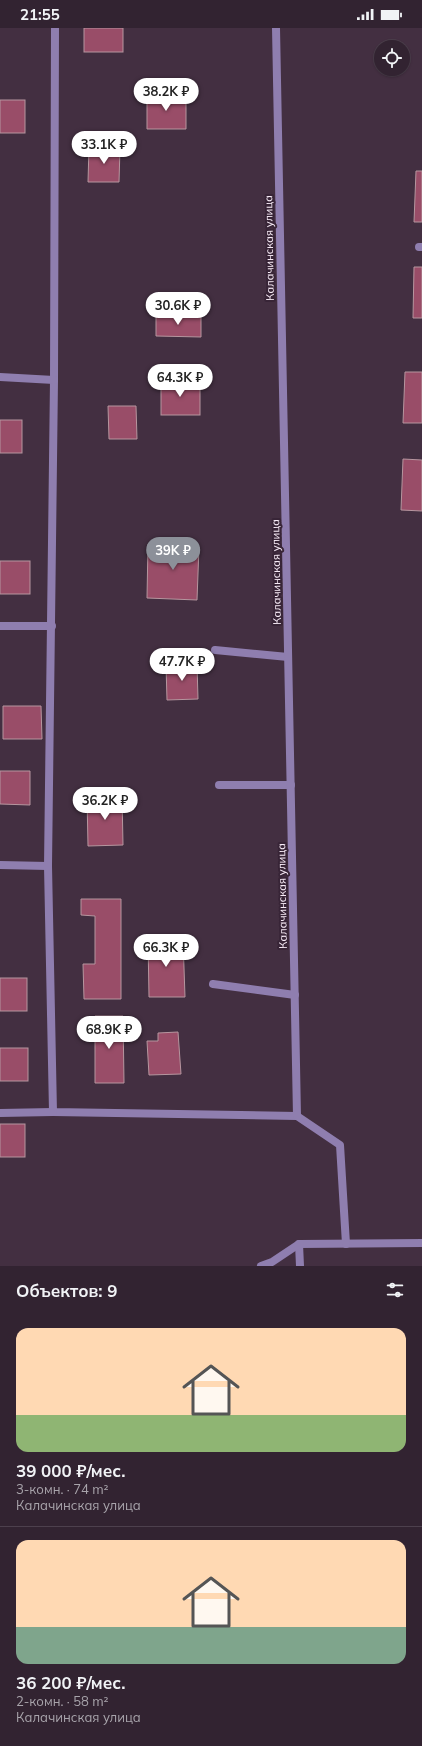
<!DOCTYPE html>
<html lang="ru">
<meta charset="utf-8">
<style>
body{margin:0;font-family:Mulish,sans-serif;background:#3d2f3d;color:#f1f3f6;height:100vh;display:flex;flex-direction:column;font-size:15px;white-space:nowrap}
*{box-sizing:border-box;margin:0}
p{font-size:13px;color:#a8a4ab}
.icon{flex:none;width:22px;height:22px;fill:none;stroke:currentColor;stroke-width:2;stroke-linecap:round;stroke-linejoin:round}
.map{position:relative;height:1238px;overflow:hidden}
.sheet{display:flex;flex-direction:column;background:#322331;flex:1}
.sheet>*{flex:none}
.buttons{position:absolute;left:374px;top:12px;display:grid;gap:8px}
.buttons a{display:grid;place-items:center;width:36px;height:36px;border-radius:50%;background:#322331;box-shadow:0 1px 3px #0004,0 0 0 1px #4d404d;font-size:20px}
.price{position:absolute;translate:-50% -34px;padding:0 9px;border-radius:14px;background:#fff;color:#222;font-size:13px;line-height:26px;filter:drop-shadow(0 1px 2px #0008)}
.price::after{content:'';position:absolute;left:50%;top:24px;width:12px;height:9px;margin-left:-6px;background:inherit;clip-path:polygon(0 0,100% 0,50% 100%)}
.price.active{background:#8c9099;color:#fff}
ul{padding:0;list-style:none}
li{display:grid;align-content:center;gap:8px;height:212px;padding:0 16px}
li+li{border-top:1px solid #4d404d}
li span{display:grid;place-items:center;height:124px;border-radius:12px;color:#555}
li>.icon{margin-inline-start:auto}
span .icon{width:72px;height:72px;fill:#fffc;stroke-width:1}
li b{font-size:17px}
h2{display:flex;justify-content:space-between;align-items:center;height:48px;padding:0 16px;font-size:17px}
.status{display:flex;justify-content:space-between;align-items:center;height:28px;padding:0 20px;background:#322331;direction:ltr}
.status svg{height:11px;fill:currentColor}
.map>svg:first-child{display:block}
</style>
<div class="status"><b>21:55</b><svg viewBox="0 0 49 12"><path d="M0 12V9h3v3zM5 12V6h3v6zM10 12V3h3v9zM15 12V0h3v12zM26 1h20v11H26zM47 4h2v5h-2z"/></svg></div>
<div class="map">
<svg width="422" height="1238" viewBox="0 0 422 1238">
<rect width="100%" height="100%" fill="#432f41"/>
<g fill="#994d68" stroke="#b6969f">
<rect x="84" y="0" width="39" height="24"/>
<path d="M147,67L186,68V101H147Z"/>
<rect x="0" y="72" width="25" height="33"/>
<path d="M89,119L120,120L119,154H88Z"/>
<path d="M416,143H422V194H414Z"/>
<path d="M414,239H422V290H413Z"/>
<path d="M156,286L201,287V309L156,308Z"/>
<path d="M405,344H422V395H403Z"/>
<rect x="161" y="353" width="39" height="34"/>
<path d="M108,378H136L137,411H109Z"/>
<rect x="0" y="392" width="22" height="33"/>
<path d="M403,431L422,432V483L401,482Z"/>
<path d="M165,510H185V518L199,519L197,572L147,570L148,516L165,517Z"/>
<rect x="0" y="533" width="30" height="33"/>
<path d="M197,636L198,671L167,672L166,637Z"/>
<path d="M3,678H41L42,711H3Z"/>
<path d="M0,743H30V777L0,776Z"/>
<path d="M122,768L123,817L88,818L87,769Z"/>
<path d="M81,871H121V971H84L83,936H95V888L81,887Z"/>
<path d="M183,911L185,969H149L148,912Z"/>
<rect x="0" y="950" width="27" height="33"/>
<path d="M95,988H123L124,1055H95Z"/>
<path d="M178,1004L181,1046L149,1047L147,1013H158V1005Z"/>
<rect x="0" y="1020" width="28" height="33"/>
<rect x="0" y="1096" width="25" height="33"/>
</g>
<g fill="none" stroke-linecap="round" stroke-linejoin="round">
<g stroke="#8f7eaf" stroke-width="8">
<path d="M419,219H422"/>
<path d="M215,622L288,629"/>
<path d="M219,757H291"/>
<path d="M213,956L295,967"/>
<path d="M299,1216L300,1238"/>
<path d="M261,1238L272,1234L299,1216L422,1215"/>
</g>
<g stroke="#8f7eaf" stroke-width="8">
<path d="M55,0L54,352L48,838L53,1084L297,1088"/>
<path d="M276,0L297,1088L340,1117L346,1216"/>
<path d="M0,349L54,352"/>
<path d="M0,598H52"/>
<path d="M0,837L48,838"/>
<path d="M0,1085L53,1084"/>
</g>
</g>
<g text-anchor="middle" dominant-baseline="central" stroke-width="4" stroke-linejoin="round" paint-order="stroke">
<g font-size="11" fill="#f8ecf7" stroke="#382537">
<text transform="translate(269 220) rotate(-91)">Калачинская улица</text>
<text transform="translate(276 544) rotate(-91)">Калачинская улица</text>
<text transform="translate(282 868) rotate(-91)">Калачинская улица</text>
</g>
</g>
</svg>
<div class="buttons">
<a><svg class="icon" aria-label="locate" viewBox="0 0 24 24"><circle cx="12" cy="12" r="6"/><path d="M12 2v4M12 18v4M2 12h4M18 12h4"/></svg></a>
</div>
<b class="price" style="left:166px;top:84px">38.2K ₽</b>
<b class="price" style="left:104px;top:137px">33.1K ₽</b>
<b class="price" style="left:178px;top:298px">30.6K ₽</b>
<b class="price" style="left:180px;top:370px">64.3K ₽</b>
<b class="price active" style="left:173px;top:543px">39K ₽</b>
<b class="price" style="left:182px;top:654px">47.7K ₽</b>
<b class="price" style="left:105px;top:793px">36.2K ₽</b>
<b class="price" style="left:166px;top:940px">66.3K ₽</b>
<b class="price" style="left:109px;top:1022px">68.9K ₽</b>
</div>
<section class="sheet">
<h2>Объектов: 9<svg class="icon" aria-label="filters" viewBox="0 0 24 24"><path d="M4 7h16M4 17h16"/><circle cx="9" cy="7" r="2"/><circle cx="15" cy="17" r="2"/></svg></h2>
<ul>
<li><span style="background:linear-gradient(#ffd9b3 70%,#8fb573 0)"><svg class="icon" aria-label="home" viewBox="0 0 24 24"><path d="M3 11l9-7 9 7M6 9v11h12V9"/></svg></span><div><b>39 000 ₽/мес.</b><p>3-комн. · 74 m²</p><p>Калачинская улица</p></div></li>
<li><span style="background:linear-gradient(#ffd9b3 70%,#7fa58c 0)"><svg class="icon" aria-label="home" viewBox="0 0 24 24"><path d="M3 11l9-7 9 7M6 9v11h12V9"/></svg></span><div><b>36 200 ₽/мес.</b><p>2-комн. · 58 m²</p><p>Калачинская улица</p></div></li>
</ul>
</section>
